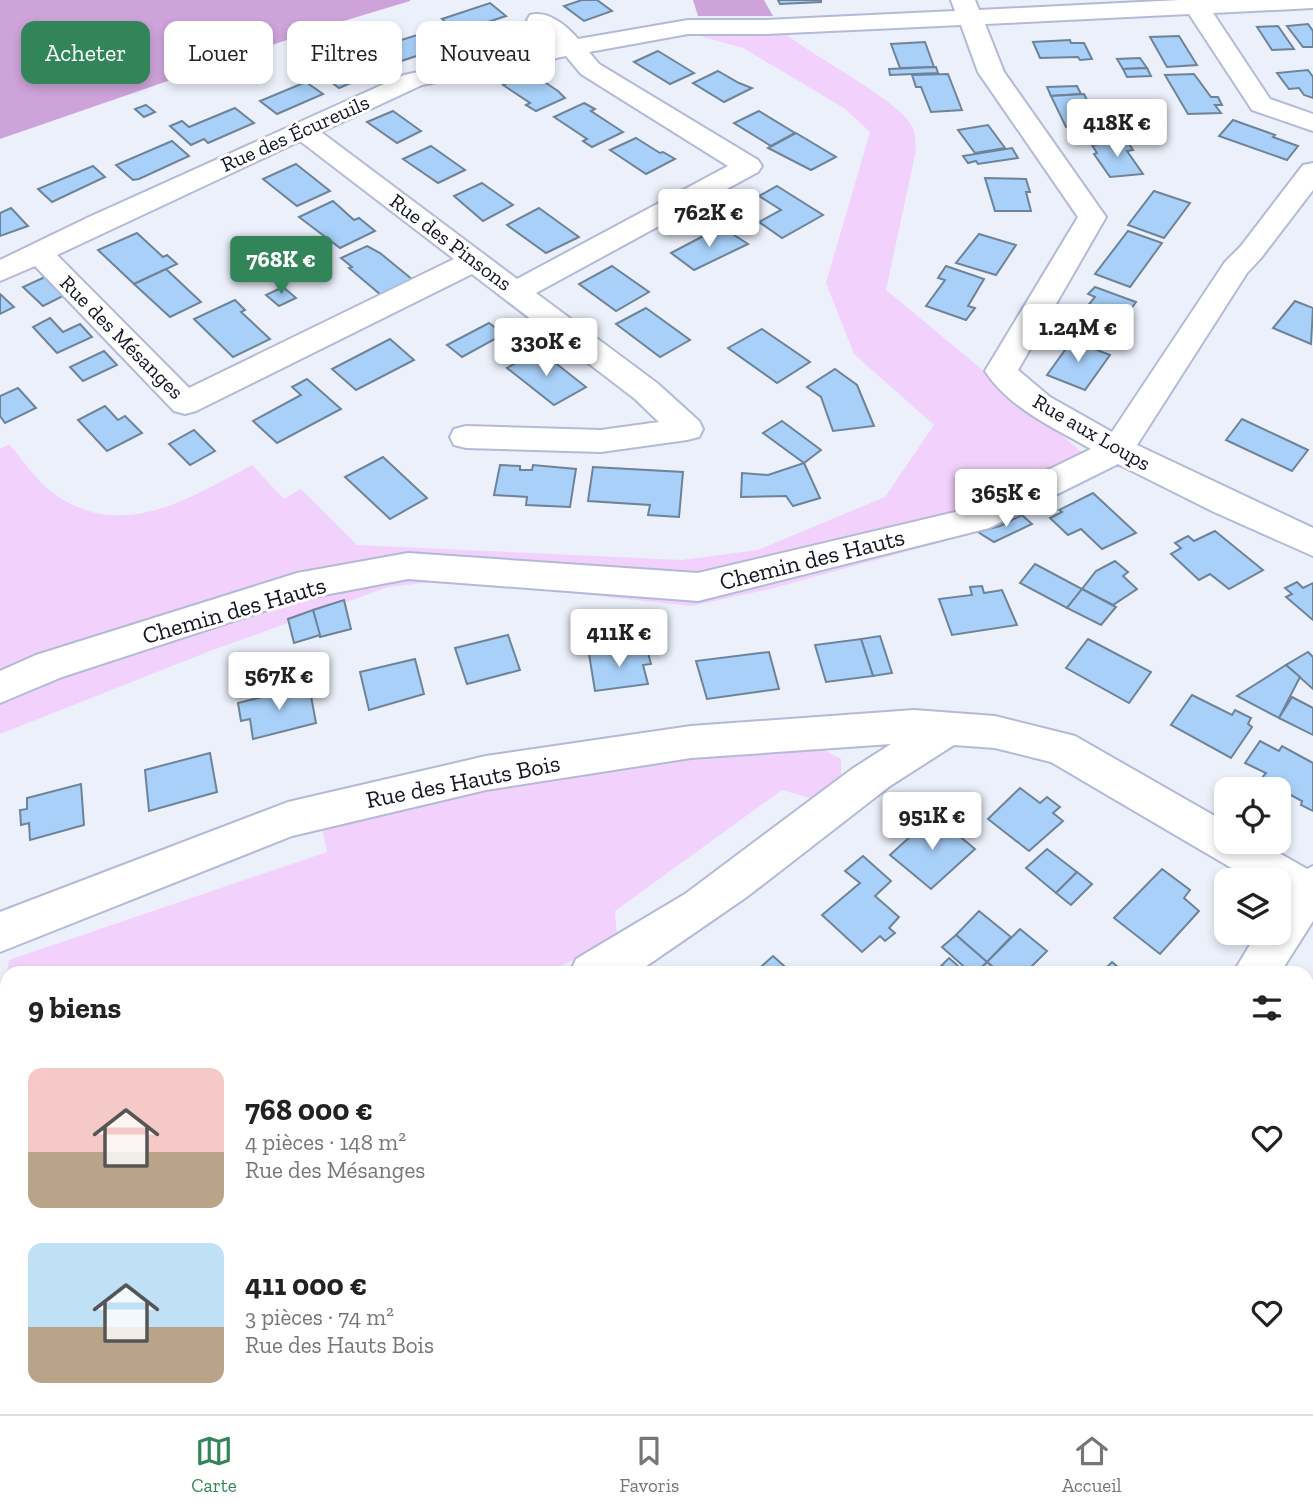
<!DOCTYPE html>
<html lang="fr">
<meta charset="utf-8">
<style>
body{margin:0;font-family:"Zilla Slab",serif;background:#f6f6f6;color:#222;height:100vh;display:flex;flex-direction:column;font-size:26px;white-space:nowrap}
*{box-sizing:border-box;margin:0}
p{font-size:23px;color:#767676}
.icon{flex:none;width:38px;height:38px;fill:none;stroke:currentColor;stroke-width:2;stroke-linecap:round;stroke-linejoin:round}
.map{position:relative;flex:1;overflow:hidden}
.sheet{position:absolute;left:0px;top:966px;width:1314px;height:448px;display:flex;flex-direction:column;background:#fff;border-radius:21px 21px 0 0;box-shadow:0 4px 10px #0003}
.sheet>*{flex:none}
.banner{position:absolute;left:21px;top:21px;width:700px;height:63px;display:flex;gap:14px}
.fabs{position:absolute;left:1214px;top:777px;display:grid;gap:14px}
.fabs a{display:grid;place-items:center;width:77px;height:77px;border-radius:14px;background:#fff;box-shadow:0 4px 10px #0003;font-size:35px}
.price{position:absolute;translate:-50% -60px;padding:0 16px;border-radius:7px;background:#fff;color:#222;font-size:23px;line-height:46px;filter:drop-shadow(0 2px 4px #0008)}
.price::after{content:'';position:absolute;left:50%;top:42px;width:21px;height:16px;margin-left:-10px;background:inherit;clip-path:polygon(0 0,100% 0,50% 100%)}
.price.current{background:#318558;color:#fff}
ul{padding:0;list-style:none}
li{display:flex;align-items:center;gap:21px;height:175px;padding:0 28px}
li span{display:grid;place-items:center;flex:none;width:196px;height:140px;border-radius:14px;color:#555}
li>.icon{margin-inline-start:auto}
span .icon{width:84px;height:84px;fill:#fffc;stroke-width:1}
li b{font-size:30px}
h2{display:flex;justify-content:space-between;align-items:center;height:84px;padding:0 28px;font-size:30px}
.tag{padding:0 24px;border-radius:14px;background:#fff;box-shadow:0 4px 10px #0003;font-size:24px;line-height:63px}
.tag.current{background:#318558;color:#fff}
.tabs{display:flex;justify-content:space-around;align-items:center;height:98px;border-top:2px solid #e0e0e0;background:#fff;font-size:19px;color:#767676}
.tabs a{display:grid;justify-items:center;gap:4px}
.tabs .current{color:#318558}
.map>svg:first-child{display:block}
</style>
<div class="map">
<svg width="1313" height="1414" viewBox="0 0 1313 1414">
<rect width="100%" height="100%" fill="#ecf0fb"/>
<g fill="#f2d2fc">
<path d="M781,30C809,55 902,101 913,128C916,134 915,144 916,150L886,290L1106,472L1000,526L770,589L691,606L451,580L388,587L210,651L0,734V449L9,444C22,459 34,477 48,489C118,545 186,500 252,465L284,499L301,489L357,545L682,560L758,550L885,497L934,425L854,354L826,283L870,132L844,108L743,48L700,36Z"/>
<path d="M816,746L841,759V778L813,799L782,790L615,911L617,939L546,973H7L9,960L327,852L322,827L448,794L675,756Z"/>
</g>
<g fill="#cda3d9">
<path d="M0,0H410V1L327,26L0,139Z"/>
<path d="M693,0H764L773,16H698Z"/>
</g>
<g fill="#a8d0f8" stroke="#6e8398" stroke-width="2">
<path d="M582,0H597L612,11L584,21L564,6Z"/>
<path d="M778,0H821V2L780,4Z"/>
<path d="M490,3L506,16L457,32L442,19Z"/>
<path d="M1308,24L1313,31V47H1303L1287,26Z"/>
<path d="M1278,26L1287,39L1294,49L1272,50L1257,27Z"/>
<path d="M436,29L453,44L392,64L372,46L389,41L392,43Z"/>
<path d="M1179,36L1197,65L1167,67L1150,37Z"/>
<path d="M1070,40L1071,43H1084L1092,59L1080,60L1078,57L1040,58L1033,42Z"/>
<path d="M925,42L934,67L900,68L891,44Z"/>
<path d="M658,51L694,73L670,84L634,62Z"/>
<path d="M367,55L386,68L339,88L321,74Z"/>
<path d="M1140,58L1147,68L1123,69L1117,59Z"/>
<path d="M936,67L938,73L890,75L889,69Z"/>
<path d="M1147,68L1151,76L1127,77L1123,69Z"/>
<path d="M1308,70L1313,77V98L1304,95L1299,88L1289,89L1277,73Z"/>
<path d="M718,71L739,83L752,88L724,102L693,83Z"/>
<path d="M531,73L558,91L565,98L536,111L526,105L530,103L503,85Z"/>
<path d="M948,74L962,110L931,112L921,87H916L912,75Z"/>
<path d="M1194,74L1211,97H1218L1222,105H1215L1221,113L1188,114L1165,75Z"/>
<path d="M306,82L323,94L277,114L260,101Z"/>
<path d="M1077,86L1081,94L1051,96L1047,87Z"/>
<path d="M1084,94L1100,125L1066,127L1051,96Z"/>
<path d="M584,103L595,109L591,111L623,132L592,147L583,141L587,139L554,117Z"/>
<path d="M146,105L155,112L144,117L135,109Z"/>
<path d="M235,108L254,123L208,143L204,139L191,145L170,126L182,121L189,127Z"/>
<path d="M393,111L421,131L397,143L367,122Z"/>
<path d="M759,111L795,133L771,146L734,123Z"/>
<path d="M1233,120L1275,135L1273,137L1298,146L1287,160L1219,136Z"/>
<path d="M988,125L1005,148L975,153L958,130Z"/>
<path d="M796,133L836,157L811,170L768,148Z"/>
<path d="M636,138L660,153L663,152L675,159L646,174L610,150Z"/>
<path d="M172,141L189,156L139,179L133,180L116,165Z"/>
<path d="M1127,141L1133,150L1127,151L1143,174L1110,177L1094,154L1097,153L1092,145Z"/>
<path d="M431,146L465,170L438,183L403,159Z"/>
<path d="M1012,148L1018,158L978,164L976,161L968,163L963,156Z"/>
<path d="M296,164L330,191L297,206L263,179Z"/>
<path d="M93,166L105,177L52,202L38,189Z"/>
<path d="M985,178L1026,179L1030,192H1026L1031,211H995Z"/>
<path d="M482,183L513,205L483,221L454,196Z"/>
<path d="M777,186L823,215L782,238L759,222L781,210L759,196Z"/>
<path d="M1154,191L1190,203L1164,238L1128,225Z"/>
<path d="M333,201L354,220L359,218L375,231L340,248L299,217Z"/>
<path d="M11,208L28,226L0,236V213Z"/>
<path d="M539,208L579,237L546,253L507,225Z"/>
<path d="M725,229L748,244L694,270L671,253L711,232L714,234Z"/>
<path d="M1128,231L1162,243L1130,287L1095,274Z"/>
<path d="M137,233L163,257L167,255L177,264L134,284L98,250Z"/>
<path d="M979,234L1016,245L996,275L956,263Z"/>
<path d="M367,246L380,253L413,280L381,295L349,268L352,267L341,258Z"/>
<path d="M612,266L649,292L616,311L579,284Z"/>
<path d="M946,266L984,279L968,306L975,308L966,320L926,306L945,280L938,278Z"/>
<path d="M166,269L201,302L170,317L134,284Z"/>
<path d="M45,277L65,295L43,306L23,287Z"/>
<path d="M283,287L296,298L279,306L266,295Z"/>
<path d="M1095,287L1136,302L1114,333L1077,319L1095,297L1088,294Z"/>
<path d="M0,294L14,307L0,314Z"/>
<path d="M235,300L245,310L241,312L270,339L233,357L194,319Z"/>
<path d="M1295,301L1313,308L1311,344L1273,328Z"/>
<path d="M646,308L690,340L660,357L616,324Z"/>
<path d="M50,318L63,332L80,324L92,337L57,353L33,327Z"/>
<path d="M489,323L504,334L462,357L447,345Z"/>
<path d="M762,329L810,362L777,383L728,348Z"/>
<path d="M1066,338L1110,355L1085,390L1047,375L1065,350L1059,347Z"/>
<path d="M390,339L414,360L356,390L332,369Z"/>
<path d="M539,350L586,387L554,405L507,368Z"/>
<path d="M104,351L117,365L83,381L70,367Z"/>
<path d="M835,369L857,385L874,426L833,431L821,397L807,387Z"/>
<path d="M307,379L341,409L277,443L253,421L301,395L292,387Z"/>
<path d="M18,388L36,408L5,423L0,416V396Z"/>
<path d="M105,406L118,420L125,416L142,433L107,451L78,420Z"/>
<path d="M1242,419L1308,450L1292,471L1226,440Z"/>
<path d="M782,421L821,450L804,463L763,433Z"/>
<path d="M194,430L215,451L190,465L169,444Z"/>
<path d="M383,457L427,498L390,519L345,477Z"/>
<path d="M804,463L820,498L793,506L786,496L741,497L742,473L768,475Z"/>
<path d="M500,465L520,466V470H532L533,465L576,469L570,507L526,505L527,497L494,495Z"/>
<path d="M593,467L683,472L679,517L648,515L650,505L588,501Z"/>
<path d="M1093,493L1136,533L1102,549L1081,529L1068,535L1050,518L1062,512L1059,510Z"/>
<path d="M1022,515L1032,524L994,542L978,532L1000,526Z"/>
<path d="M1215,531L1263,570L1229,589L1210,574L1199,580L1171,554L1181,548L1175,543L1188,536L1194,541Z"/>
<path d="M1115,561L1128,572L1123,576L1137,589L1113,605L1082,589L1096,571Z"/>
<path d="M1035,564L1082,589L1067,608L1020,583Z"/>
<path d="M1297,582L1303,588L1313,583V620L1286,597L1292,594L1285,588Z"/>
<path d="M982,586L984,593L1002,590L1017,625L952,635L939,599L972,595L970,587Z"/>
<path d="M1082,589L1116,607L1101,625L1067,608Z"/>
<path d="M344,600L351,629L320,637L313,610Z"/>
<path d="M313,610L320,635L294,643L288,619Z"/>
<path d="M508,635L520,670L467,684L455,648Z"/>
<path d="M880,636L892,673L873,676L861,639Z"/>
<path d="M861,639L873,676L826,682L815,645Z"/>
<path d="M1088,639L1151,672L1129,703L1066,668Z"/>
<path d="M642,647V653H648L651,664L643,665L648,684L595,691L589,654Z"/>
<path d="M769,652L779,689L707,699L696,661Z"/>
<path d="M1308,652L1313,657V689L1286,665Z"/>
<path d="M415,659L424,694L369,710L360,672Z"/>
<path d="M1286,665L1300,677L1279,718L1237,696Z"/>
<path d="M309,685L316,723L253,739L250,719L241,721L238,703Z"/>
<path d="M1192,695L1232,715L1235,710L1251,718L1248,724L1252,727L1231,758L1171,725Z"/>
<path d="M1292,697L1313,708V735L1279,718Z"/>
<path d="M1260,741L1279,751L1282,746L1313,763V811L1301,805L1302,801L1261,779L1266,773L1245,763Z"/>
<path d="M210,753L217,792L149,811L145,770Z"/>
<path d="M81,784L84,825L30,840L29,823L21,825L20,810L27,809V798Z"/>
<path d="M1020,788L1040,803L1047,797L1060,807L1053,813L1063,821L1029,851L988,819Z"/>
<path d="M934,815L975,849L931,889L890,855Z"/>
<path d="M1047,849L1077,872L1056,893L1026,868Z"/>
<path d="M863,856L891,881L875,896L899,917L889,928L895,933L885,941L880,936L862,952L822,915L860,883L845,871Z"/>
<path d="M1162,869L1190,890L1184,898L1199,911L1160,954L1114,918Z"/>
<path d="M1077,872L1092,884L1071,905L1056,893Z"/>
<path d="M979,911L1011,937L987,962L956,935Z"/>
<path d="M1020,929L1047,951L1025,973H1000L987,962Z"/>
<path d="M956,935L987,962L976,973H971L942,947Z"/>
<path d="M773,956L792,973H754Z"/>
<path d="M949,958L966,973H934Z"/>
<path d="M987,962L1000,973H976Z"/>
<path d="M1112,962L1125,973H1101Z"/>
<path d="M1309,1040L1313,1042V1131L1307,1127V1043Z"/>
<path d="M0,1141L7,1142V1186L0,1203Z"/>
<path d="M0,1280L7,1282V1333L0,1332Z"/>
<path d="M1307,1303L1313,1307V1356L1307,1352Z"/>
<path d="M0,1332L7,1333V1372L2,1384H0Z"/>
<rect x="315" y="1407" width="21" height="7"/>
<path d="M503,1407H565L567,1414H485Z"/>
<path d="M642,1407H706L688,1414H644Z"/>
<path d="M1128,1407H1202L1210,1414H1123Z"/>
</g>
<g fill="none" stroke-linecap="round" stroke-linejoin="round">
<g stroke="#b2bad6" stroke-width="4">
<g id="minor">
<path d="M951,0H975L979,10L1180,0H1313V8L1213,13L1270,99L1313,114V131L1252,110L1189,14L985,24L1004,72L1106,217L1018,370L1050,397L1112,432L1225,262L1241,246L1303,165L1313,163V190L1261,258L1247,273L1137,445L1313,528V556L1214,512L1118,464L989,528L698,601L408,579L298,600L62,677L0,703V671L36,655L297,573L408,553L698,573L968,509L1091,449C1054,428 1009,408 985,371L1078,217L978,72L961,25L766,34H688L589,52L599,64L758,160L762,166L758,172L536,293L657,383L699,421L703,429L699,437L687,440L601,452L466,448L454,445L450,437L454,429L466,426L601,430L659,422L635,399L472,274L196,411L185,414L174,411L35,266L0,281V260L89,217L404,75L555,43L527,20L530,15C548,10 567,26 578,39L688,20H766L955,11ZM566,56L581,74L728,166L517,279L321,132L422,85ZM300,141L454,259L189,388L57,255Z"/>
<path d="M914,710L995,716L1075,736L1227,823V842H1260L1307,869L1313,866V921L1280,973H1233L1257,933H1279V880H1252L1051,762L995,748L954,745L890,786L748,896L645,967L634,973H570L576,959L685,894L852,769L891,744L691,758L486,790L292,836L0,952V912L288,802L486,756L691,726Z"/>
<path d="M0,999L7,1000V1042L0,1041Z"/>
<path d="M922,1407H979L977,1414H919Z"/>
</g>
</g>
<use href="#minor" fill="#fff" fill-rule="evenodd"/>
</g>
<g text-anchor="middle" dominant-baseline="central" stroke-width="6" stroke-linejoin="round" paint-order="stroke">
<g font-size="21" fill="#12151f" stroke="#fff">
<text transform="translate(295 133) rotate(-24)">Rue des Écureuils</text>
<text transform="translate(451 242) rotate(37)">Rue des Pinsons</text>
<text transform="translate(122 337) rotate(45)">Rue des Mésanges</text>
<text transform="translate(1092 432) rotate(30)">Rue aux Loups</text>
</g>
<g font-size="24" fill="#12151f" stroke="#fff">
<text transform="translate(812 559) rotate(-14)">Chemin des Hauts</text>
<text transform="translate(234 610) rotate(-16)">Chemin des Hauts</text>
<text transform="translate(463 781) rotate(-11)">Rue des Hauts Bois</text>
</g>
</g>
</svg>
<div class="fabs">
<a><svg class="icon" aria-label="locate" viewBox="0 0 24 24"><circle cx="12" cy="12" r="6"/><path d="M12 2v4M12 18v4M2 12h4M18 12h4"/></svg></a>
<a><svg class="icon" aria-label="layers" viewBox="0 0 24 24"><path d="M12 4l9 5-9 5-9-5zM3 14l9 5 9-5"/></svg></a>
</div>
<b class="price" style="left:1117px;top:159px">418K €</b>
<b class="price" style="left:709px;top:249px">762K €</b>
<b class="price current" style="left:281px;top:296px">768K €</b>
<b class="price" style="left:1078px;top:364px">1.24M €</b>
<b class="price" style="left:546px;top:378px">330K €</b>
<b class="price" style="left:1006px;top:529px">365K €</b>
<b class="price" style="left:619px;top:669px">411K €</b>
<b class="price" style="left:279px;top:712px">567K €</b>
<b class="price" style="left:932px;top:852px">951K €</b>
<div class="banner">
<a class="tag current">Acheter</a>
<a class="tag">Louer</a>
<a class="tag">Filtres</a>
<a class="tag">Nouveau</a>
</div>
<section class="sheet">
<h2>9 biens<svg class="icon" aria-label="filters" viewBox="0 0 24 24"><path d="M4 7h16M4 17h16"/><circle cx="9" cy="7" r="2"/><circle cx="15" cy="17" r="2"/></svg></h2>
<ul>
<li><span style="background:linear-gradient(#f6c9c9 60%,#b9a48a 0)"><svg class="icon" aria-label="home" viewBox="0 0 24 24"><path d="M3 11l9-7 9 7M6 9v11h12V9"/></svg></span><div><b>768 000 €</b><p>4 pièces · 148 m²</p><p>Rue des Mésanges</p></div><svg class="icon" aria-label="heart" viewBox="0 0 24 24"><path d="M12 20l-8-8c-3-5 5-10 8-4 3-6 11-1 8 4z"/></svg></li>
<li><span style="background:linear-gradient(#bfe0f5 60%,#b9a48a 0)"><svg class="icon" aria-label="home" viewBox="0 0 24 24"><path d="M3 11l9-7 9 7M6 9v11h12V9"/></svg></span><div><b>411 000 €</b><p>3 pièces · 74 m²</p><p>Rue des Hauts Bois</p></div><svg class="icon" aria-label="heart" viewBox="0 0 24 24"><path d="M12 20l-8-8c-3-5 5-10 8-4 3-6 11-1 8 4z"/></svg></li>
</ul>
</section>
</div>
<nav class="tabs">
<a class="current"><svg class="icon" aria-label="map" viewBox="0 0 24 24"><path d="M3 6l6-2 6 2 6-2v14l-6 2-6-2-6 2zM9 4v14M15 6v14"/></svg>Carte</a>
<a><svg class="icon" aria-label="saved" viewBox="0 0 24 24"><path d="M7 4h10v16l-5-4-5 4z"/></svg>Favoris</a>
<a><svg class="icon" aria-label="home" viewBox="0 0 24 24"><path d="M3 11l9-7 9 7M6 9v11h12V9"/></svg>Accueil</a>
</nav>
